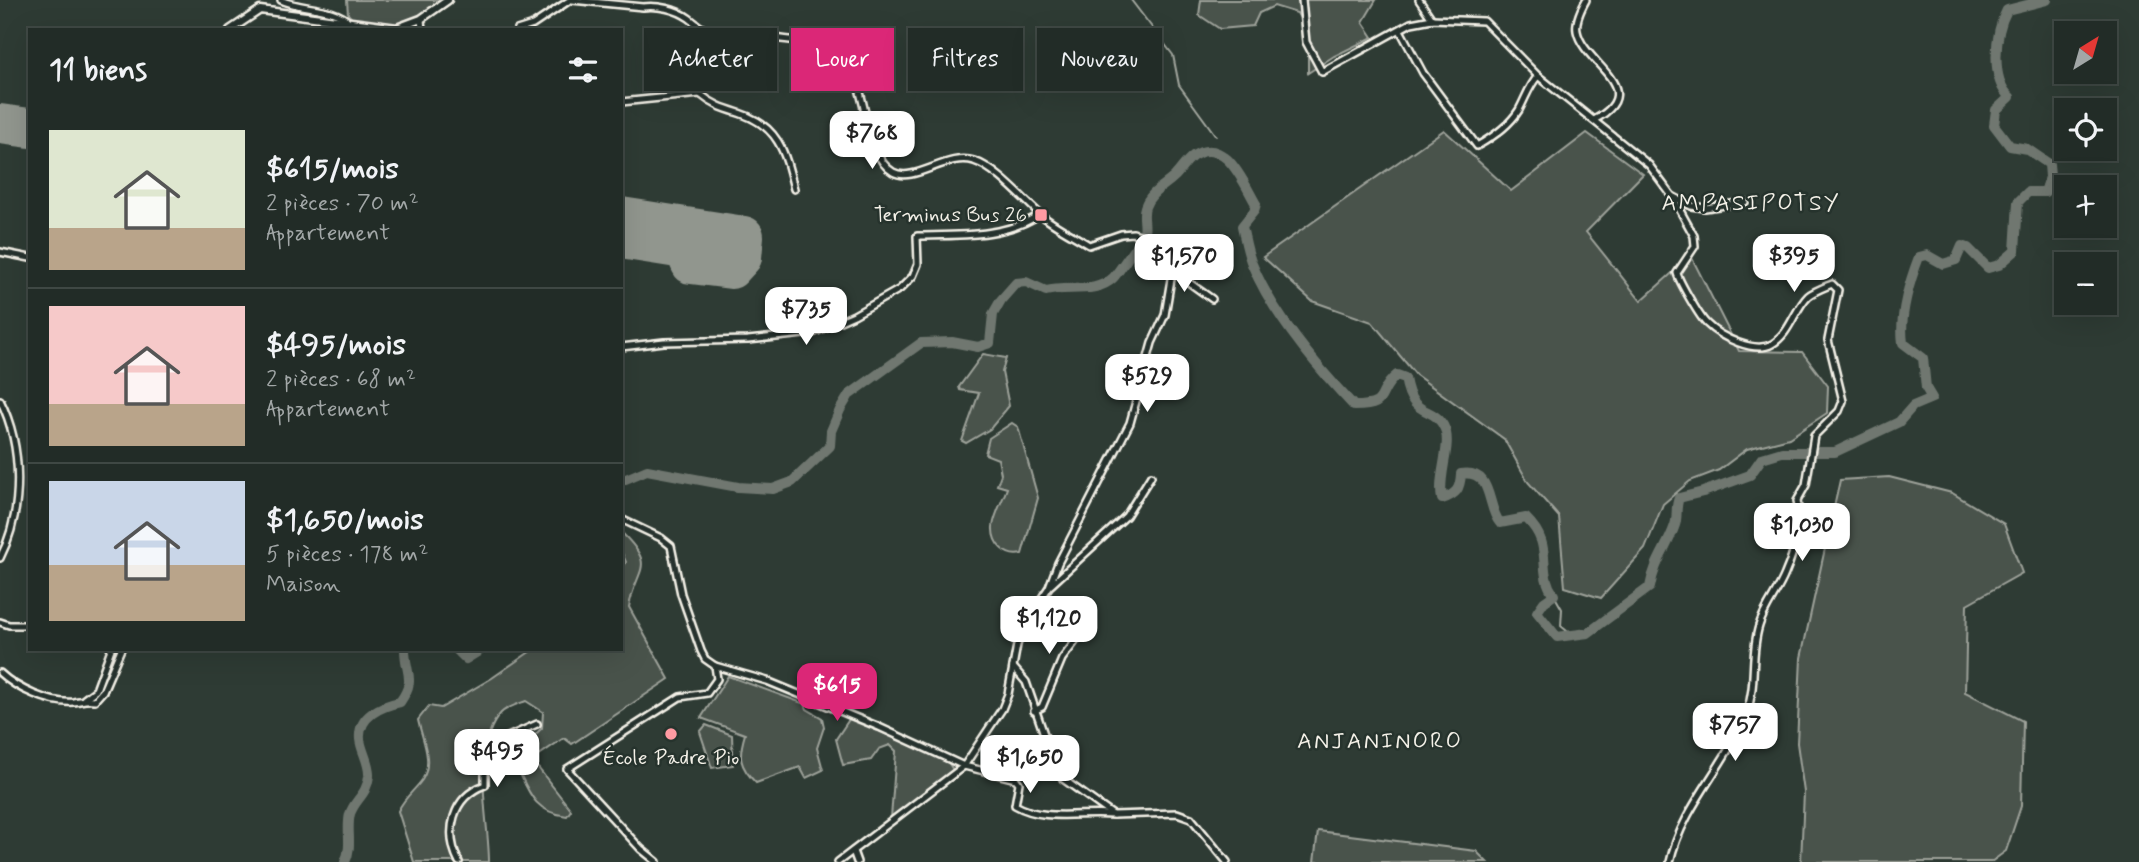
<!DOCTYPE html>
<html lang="fr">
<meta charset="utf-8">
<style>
body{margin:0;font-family:Mynerve,sans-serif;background:#2e3833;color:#f1f3f6;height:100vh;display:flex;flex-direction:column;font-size:26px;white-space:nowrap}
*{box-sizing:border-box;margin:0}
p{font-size:23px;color:#a2a7a7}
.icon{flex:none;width:38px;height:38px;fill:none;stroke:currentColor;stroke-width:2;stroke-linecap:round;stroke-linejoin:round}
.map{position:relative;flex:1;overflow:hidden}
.details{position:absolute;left:28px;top:28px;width:595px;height:623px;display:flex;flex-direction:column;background:#222c27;border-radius:0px;box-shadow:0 7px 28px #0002,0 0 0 2px #3f4844}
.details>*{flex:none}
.top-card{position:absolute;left:644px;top:28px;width:665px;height:63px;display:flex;gap:14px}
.needle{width:46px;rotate:37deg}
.fabs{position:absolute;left:2054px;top:21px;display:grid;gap:14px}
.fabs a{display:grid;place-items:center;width:63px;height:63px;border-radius:0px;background:#222c27;box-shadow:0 7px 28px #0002,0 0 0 2px #3f4844;font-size:35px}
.price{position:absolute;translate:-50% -60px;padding:0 16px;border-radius:14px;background:#fff;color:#222;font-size:23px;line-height:46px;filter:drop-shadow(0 2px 4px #0008)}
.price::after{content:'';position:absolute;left:50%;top:42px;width:21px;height:16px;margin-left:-10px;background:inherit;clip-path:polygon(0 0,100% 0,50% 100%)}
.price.on{background:#db2777;color:#fff}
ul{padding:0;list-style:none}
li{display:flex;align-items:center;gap:21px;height:175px;padding:0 21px}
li+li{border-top:2px solid #3f4844}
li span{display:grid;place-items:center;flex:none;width:196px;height:140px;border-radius:0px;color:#555}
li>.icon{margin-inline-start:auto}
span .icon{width:84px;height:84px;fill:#fffc;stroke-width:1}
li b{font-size:30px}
h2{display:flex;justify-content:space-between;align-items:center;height:84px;padding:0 21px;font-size:30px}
.pill{padding:0 24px;border-radius:0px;background:#222c27;box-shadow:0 7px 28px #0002,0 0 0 2px #3f4844;font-size:24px;line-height:63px}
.pill.on{background:#db2777;color:#fff}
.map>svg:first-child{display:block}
</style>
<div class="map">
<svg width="2139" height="862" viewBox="0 0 2139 862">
<rect width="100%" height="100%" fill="#2e3b34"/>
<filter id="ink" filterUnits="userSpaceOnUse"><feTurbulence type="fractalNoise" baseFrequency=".0143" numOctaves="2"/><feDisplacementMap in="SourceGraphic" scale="14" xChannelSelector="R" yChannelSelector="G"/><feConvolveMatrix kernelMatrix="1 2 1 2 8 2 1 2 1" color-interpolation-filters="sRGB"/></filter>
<g filter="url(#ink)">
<g fill="#48524c" stroke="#9ea29a" stroke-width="2">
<path d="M347,0H443C413,27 395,27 356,23L348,14Z"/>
<path d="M1201,0H1376L1363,22L1373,37L1334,56L1308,73V32L1297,13L1274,6L1259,13L1253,26L1220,29L1199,15Z"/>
<path d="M1444,130L1511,191L1587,133L1643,174L1586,232L1641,301L1691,256L1739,351L1802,352L1828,386L1827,413L1789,438L1747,449L1719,470L1690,481L1663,504L1645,549L1601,598L1565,587L1559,517L1528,482L1504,439L1416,375L1372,322L1312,301L1263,257Z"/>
<path d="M983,354L1006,358L1002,372L1009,406L990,429L966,443L962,441L979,393L960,390L959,387Z"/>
<path d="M1012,423L1018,427L1038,498L1022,554C1006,558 992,544 993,527C994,515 1003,500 1007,488L997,485L1001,474L998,459L985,454L989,438Z"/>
<path d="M1889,477L1952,493L2004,524L2022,573L1967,604L1965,692L2023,721L2021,806L2006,851L1991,862H1801L1804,792L1797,743L1801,658L1840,480Z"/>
<path d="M621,532C658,568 636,567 629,607L669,679L572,744L564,738L532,760L571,810L567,816C530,812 528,787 512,757L542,728L543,712L526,701C518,704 507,707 501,713C470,747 489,819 489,862H414L398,811C404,798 414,791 422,780C434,762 422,739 418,720L429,706L441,708L492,678L534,649L574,651L575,649H621V571L626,562L621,551Z"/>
<path d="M728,676L805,704L807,709L822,718L824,727L817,748L823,770L806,778L800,767L756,783C739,766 738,757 745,734L701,718Z"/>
<path d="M850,718L948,762L953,770L891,818L896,751L890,745L879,749L871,760L843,765L836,739Z"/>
<path d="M706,725L732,735L733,765L712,768L700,732Z"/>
<path d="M1318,831L1476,851L1487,862H1314Z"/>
</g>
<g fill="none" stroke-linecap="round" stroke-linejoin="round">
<g stroke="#a4a8a0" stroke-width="2">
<path d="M1131,0L1173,55L1179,85L1216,136"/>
<path d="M2029,0V4"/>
<path d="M1554,595L1562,609L1561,626L1573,636"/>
</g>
<g stroke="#6f7770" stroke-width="10">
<path d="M621,481L647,470L738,487L773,489L792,482L830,446L831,431L840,410L849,395L921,343L952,342L978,347L990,343L993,314L1001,300L1016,283L1026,282L1046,291C1067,285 1095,295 1113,278C1117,274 1142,238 1144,233C1146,225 1142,215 1145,207C1150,192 1165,186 1175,176C1181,170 1186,161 1193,156C1225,135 1243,182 1256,204L1254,211L1242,226C1245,239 1247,252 1252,264C1272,313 1318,368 1354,406C1392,406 1374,393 1397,375L1405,378C1412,420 1433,404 1444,427C1453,444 1437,476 1442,499C1457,494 1460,489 1461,474C1494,469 1486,507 1500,523L1526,518C1556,547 1535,569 1554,595L1544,602L1537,612L1557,637L1588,633L1650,587C1655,559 1667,549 1675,525C1678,517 1675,507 1679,498L1703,492L1750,475L1762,458L1782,452H1835L1899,422L1913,406L1932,398L1926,388L1923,358L1903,343C1899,315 1909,283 1919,257L1927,255L1943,264L1956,260L1962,246L1968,248L1988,268L1999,265L2015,251L2018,202L2028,192H2045L2050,177L2049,164L2027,149L2010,146L1994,125L1996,110L2010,97C1990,80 1995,32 2007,10L2047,0"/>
<path d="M456,649L466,659L482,649"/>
<path d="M345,862C353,846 346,830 350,814C355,799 367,795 369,776C370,763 361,751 360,739C358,716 381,706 400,702C417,678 405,674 405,649"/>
</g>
<g stroke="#91968e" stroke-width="40">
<path d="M0,124L30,128"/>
<path d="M621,217L744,236L742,257L731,269L691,264L684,249L621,239"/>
</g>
<g stroke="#f4f1e8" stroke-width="10">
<g id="minor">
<path d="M281,0C301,10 334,6 350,23"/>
<path d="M572,0L643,7C657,5 676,9 689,18C696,23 701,30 711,31C735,36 829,40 841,52C869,81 862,154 893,172C914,184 948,152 974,161C996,168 1022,198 1040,214C1054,226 1073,235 1089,245L1121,234L1133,233L1149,238L1170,269L1171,279L1165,315L1152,343L1130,423L1058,563L1049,587L1024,625L1017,645L1008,694L1002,709L964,766L838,862"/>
<path d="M1302,0L1306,42L1322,72L1411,23L1432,19L1484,21L1538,76L1649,165L1672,196L1691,206L1705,208L1745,202"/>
<path d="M1419,0L1432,19"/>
<path d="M1586,0C1581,9 1575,21 1577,31C1583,64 1651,89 1594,120"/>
<path d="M421,19L422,30"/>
<path d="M517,30L533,25L570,0"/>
<path d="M1400,30L1423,73L1477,146C1493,137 1509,126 1519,110C1526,97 1529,86 1538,76"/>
<path d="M700,94C713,105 723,108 739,113C779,126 785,152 794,189"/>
<path d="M621,102L700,94L727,61L743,36"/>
<path d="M0,252L30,258"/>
<path d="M1170,269L1212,299"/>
<path d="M621,347L664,342L748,340L813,333L854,315L900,289L913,276L918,264L917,236C957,235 1006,238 1040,214"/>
<path d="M0,400C23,446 24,511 0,558"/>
<path d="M621,519L661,538L671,546L681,594L701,651L705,659L715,666L717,679L707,693L680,697L567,769L641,849L657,862"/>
<path d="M1051,585L1126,516L1151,476"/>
<path d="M0,622L9,625H30"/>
<path d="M715,666L767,681L879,727L964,766L1016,779L1019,783L1015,805C1044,822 1080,812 1113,815"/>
<path d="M1013,667L1026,682L1046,740L1063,779L1113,815L1177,813L1191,818L1227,862"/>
<path d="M0,673C17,689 50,704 73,702C81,701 86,699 95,700L103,691L121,649"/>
<path d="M84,699L96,690L111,649"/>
<path d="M1034,711L1042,707L1062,659L1087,626"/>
<path d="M853,851L857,862"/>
<path d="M459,862C444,832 452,797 485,785V747L537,724"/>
<path d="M1670,862C1682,806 1728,764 1747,711C1757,684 1750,654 1759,626C1764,608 1778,592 1785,574C1794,553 1802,523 1797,501L1806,485L1814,436L1839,411L1843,401L1828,340L1838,290L1832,284C1825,287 1814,291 1808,296C1794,310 1790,334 1772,344C1755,354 1720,337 1707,324C1700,318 1679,281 1677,273L1695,246L1694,236L1672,196"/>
</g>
</g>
<g stroke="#f4f1e8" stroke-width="11">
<path id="tertiary" d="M230,30L260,10L397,28L421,19L448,0"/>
</g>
<use href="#minor" stroke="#26332d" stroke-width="5"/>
<use href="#tertiary" stroke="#26332d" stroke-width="6"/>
</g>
</g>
<g fill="#ff9aa2" stroke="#26332d" stroke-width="2.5">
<rect x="1034" y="208" width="14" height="14" rx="3.5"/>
<circle cx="671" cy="734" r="7"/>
</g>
<g text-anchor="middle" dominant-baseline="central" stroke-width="5" stroke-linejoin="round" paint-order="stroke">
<g font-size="21" fill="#f4f1e8" stroke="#26332d" text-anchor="end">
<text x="1027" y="215">Terminus Bus 26</text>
<text x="671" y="758" text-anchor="middle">École Padre Pio</text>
</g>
<g font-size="23" letter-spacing="2" fill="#f4f1e8" stroke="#26332d">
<text x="1751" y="204">AMPASIPOTSY</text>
<text x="1380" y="742">ANJANINORO</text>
</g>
</g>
</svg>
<div class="fabs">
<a><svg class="needle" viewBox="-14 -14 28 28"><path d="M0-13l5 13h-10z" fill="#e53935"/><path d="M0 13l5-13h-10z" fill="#a2a7a7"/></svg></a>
<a><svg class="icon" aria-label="locate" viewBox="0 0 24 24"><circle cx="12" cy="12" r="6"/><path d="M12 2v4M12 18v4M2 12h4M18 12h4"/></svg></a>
<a>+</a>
<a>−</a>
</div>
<b class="price" style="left:872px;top:171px">$768</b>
<b class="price" style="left:1184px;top:294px">$1,570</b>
<b class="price" style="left:1794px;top:294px">$395</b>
<b class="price" style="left:806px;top:347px">$735</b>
<b class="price" style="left:1147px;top:414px">$529</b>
<b class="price" style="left:1802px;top:563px">$1,030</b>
<b class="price" style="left:1049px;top:656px">$1,120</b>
<b class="price on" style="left:837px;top:723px">$615</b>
<b class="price" style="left:1735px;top:763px">$757</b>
<b class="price" style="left:497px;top:789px">$495</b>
<b class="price" style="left:1030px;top:795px">$1,650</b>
<div class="top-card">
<a class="pill">Acheter</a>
<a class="pill on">Louer</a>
<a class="pill">Filtres</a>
<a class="pill">Nouveau</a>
</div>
<section class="details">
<h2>11 biens<svg class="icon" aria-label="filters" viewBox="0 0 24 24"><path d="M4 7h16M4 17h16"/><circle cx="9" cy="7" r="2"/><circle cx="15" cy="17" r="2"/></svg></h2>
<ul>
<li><span style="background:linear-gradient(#dfe7d0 70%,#b9a48a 0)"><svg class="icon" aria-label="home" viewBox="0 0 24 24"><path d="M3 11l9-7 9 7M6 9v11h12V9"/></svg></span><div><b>$615/mois</b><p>2 pièces · 70 m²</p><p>Appartement</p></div></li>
<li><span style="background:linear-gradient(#f6c9c9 70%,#b9a48a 0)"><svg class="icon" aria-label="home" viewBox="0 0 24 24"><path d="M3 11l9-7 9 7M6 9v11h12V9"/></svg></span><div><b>$495/mois</b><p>2 pièces · 68 m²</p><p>Appartement</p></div></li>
<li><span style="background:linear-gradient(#c9d6e8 60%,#b9a48a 0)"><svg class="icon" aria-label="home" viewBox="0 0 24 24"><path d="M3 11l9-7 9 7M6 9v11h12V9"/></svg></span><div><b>$1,650/mois</b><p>5 pièces · 178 m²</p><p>Maison</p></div></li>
</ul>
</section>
</div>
